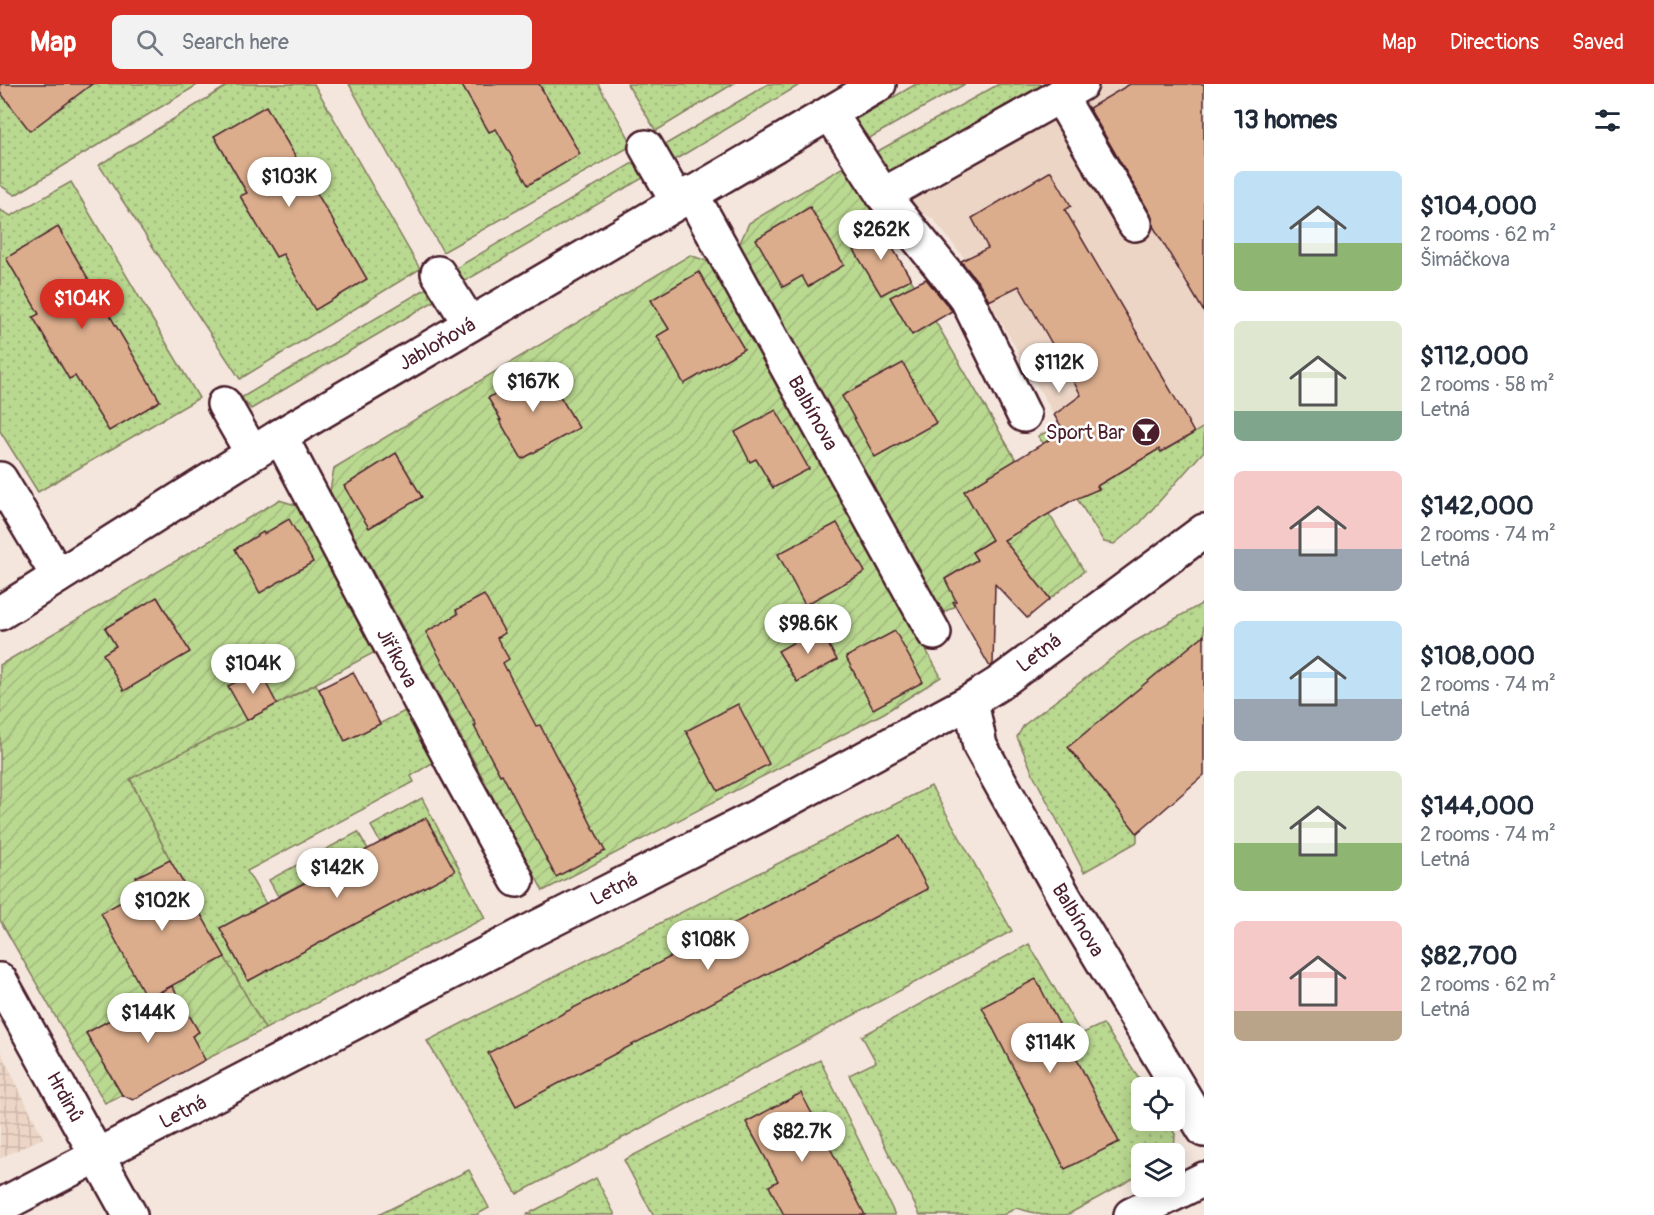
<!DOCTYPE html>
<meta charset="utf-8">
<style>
body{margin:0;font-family:Pangolin,sans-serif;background:#f2f2f3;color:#1f2937;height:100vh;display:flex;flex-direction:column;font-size:22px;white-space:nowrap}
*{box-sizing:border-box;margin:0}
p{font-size:20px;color:#747a83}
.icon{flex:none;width:33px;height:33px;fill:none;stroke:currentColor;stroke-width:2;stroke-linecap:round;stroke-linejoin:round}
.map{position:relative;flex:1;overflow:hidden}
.details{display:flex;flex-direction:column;background:#fff;width:450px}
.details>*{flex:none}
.tools{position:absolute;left:1131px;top:993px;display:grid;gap:12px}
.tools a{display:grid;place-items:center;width:54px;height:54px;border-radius:9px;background:#fff;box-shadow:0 3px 15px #0003;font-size:30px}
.price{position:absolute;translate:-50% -51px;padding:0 14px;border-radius:21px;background:#fff;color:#222;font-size:20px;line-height:39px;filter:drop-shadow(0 2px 3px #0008)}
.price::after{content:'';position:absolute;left:50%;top:36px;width:18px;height:14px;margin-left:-9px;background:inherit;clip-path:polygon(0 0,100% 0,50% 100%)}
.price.selected{background:#d93025;color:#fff}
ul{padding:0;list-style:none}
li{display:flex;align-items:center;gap:18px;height:150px;padding:0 30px}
li span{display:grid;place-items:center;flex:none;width:168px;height:120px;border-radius:9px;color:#555}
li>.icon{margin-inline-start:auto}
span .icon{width:72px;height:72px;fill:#fffc;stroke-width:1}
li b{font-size:26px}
h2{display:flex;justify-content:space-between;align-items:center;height:72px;padding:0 30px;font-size:26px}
header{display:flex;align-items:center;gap:36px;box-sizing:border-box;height:84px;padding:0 30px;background:#d93025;color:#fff}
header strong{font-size:28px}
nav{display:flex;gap:33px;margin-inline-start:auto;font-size:21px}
.search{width:420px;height:54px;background:#f2f2f3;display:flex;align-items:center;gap:15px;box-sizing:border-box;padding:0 21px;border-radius:9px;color:#747a83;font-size:22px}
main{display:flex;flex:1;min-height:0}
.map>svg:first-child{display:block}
</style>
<header>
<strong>Map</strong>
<div class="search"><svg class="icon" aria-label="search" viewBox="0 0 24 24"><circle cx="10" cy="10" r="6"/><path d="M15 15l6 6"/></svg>Search here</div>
<nav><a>Map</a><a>Directions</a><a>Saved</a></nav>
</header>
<main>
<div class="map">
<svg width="1204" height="1131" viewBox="0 0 1204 1131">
<defs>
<pattern id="industrial-grid" width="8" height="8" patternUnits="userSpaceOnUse" patternTransform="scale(1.5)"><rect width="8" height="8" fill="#ecd5c5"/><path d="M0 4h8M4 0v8" fill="none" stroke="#ccb6a9"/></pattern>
<pattern id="grass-dots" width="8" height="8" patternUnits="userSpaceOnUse" patternTransform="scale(1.5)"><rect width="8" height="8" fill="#b9d890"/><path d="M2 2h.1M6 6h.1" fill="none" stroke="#a1b97c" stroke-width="1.8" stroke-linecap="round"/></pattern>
<pattern id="garden-furrows" width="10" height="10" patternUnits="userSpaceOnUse" patternTransform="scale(1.5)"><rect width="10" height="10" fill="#b9d890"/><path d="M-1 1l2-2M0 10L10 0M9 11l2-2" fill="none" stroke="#a1b97c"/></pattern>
</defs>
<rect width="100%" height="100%" fill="#f4e6dd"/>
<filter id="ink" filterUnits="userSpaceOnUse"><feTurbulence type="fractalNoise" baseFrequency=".0167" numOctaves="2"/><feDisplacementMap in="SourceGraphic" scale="12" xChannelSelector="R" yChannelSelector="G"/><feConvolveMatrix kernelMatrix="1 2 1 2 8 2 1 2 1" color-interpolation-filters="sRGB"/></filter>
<g filter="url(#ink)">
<path fill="#ecd5c5" d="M1099,0H1204V343L1161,368L1159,365L1097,402L1099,405L1097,406L965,175L933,135L899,115Z"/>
<path fill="url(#industrial-grid)" d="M0,966L43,1054L0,1074Z"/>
<g fill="url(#grass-dots)" stroke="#827c5e" stroke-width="1.5">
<path d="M0,0H199L15,111L0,101Z"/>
<path d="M230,0H314L420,185L240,295L99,81Z"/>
<path d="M349,0H598L633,61L443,168Z"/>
<path d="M627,0H733L656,47Z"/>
<path d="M768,0H801L673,77L661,63Z"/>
<path d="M916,0H965L866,56L851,38Z"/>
<path d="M999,0H1040L1043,5L894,93L869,72Z"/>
<path d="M641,74L648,91L458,201L448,189Z"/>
<path d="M71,98L199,314L38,408L0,347V126L11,132Z"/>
<path d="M427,204L436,216L251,325L241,314Z"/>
<path d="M1061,342L1098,406L1099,405L1097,402L1159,365L1162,368L1204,343V367L1140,439L1114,460L1104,458L1038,352Z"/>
<path d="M1203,519L1204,521V551L1068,663L1137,749V758L1084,788L1034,692L1017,653L1024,641L1132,559Z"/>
<path d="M316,600L345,657L411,624L440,674L411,692L414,698L247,787L266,820L220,844L248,897L454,787L426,734L380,758L371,742L422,714L485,834L265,945L170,776L130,694L247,636Z"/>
<path d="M931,702L1012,847L517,1110L427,957Z"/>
<path d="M358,748L368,765L278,812L269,796Z"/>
<path d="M1029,860L1081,950L1103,940L1145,1003L1142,1004V1036L1166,1037L1175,1050L1174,1069L1142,1070L1141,1090L1067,1131H1042L1016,1124L1003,1131H920L849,991L876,978L862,952Z"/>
<path d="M820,976L895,1131H653L624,1076Z"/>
<path d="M469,1086L489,1124L476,1131H378Z"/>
<path d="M596,1094L615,1131H526Z"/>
</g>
<g fill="url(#garden-furrows)" stroke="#827c5e" stroke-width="1.5">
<path d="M845,82L1016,376L1084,487L1050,515L999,451L972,468L977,476L945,495L958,521L942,529L739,161L749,139Z"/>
<path d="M690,171L715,180L941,593L884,629L543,807L330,407L334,384Z"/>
<path d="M279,416L302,423L377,567L247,636L130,695L170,776L265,945L205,976L165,906L86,949L122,1011L105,1019L0,836V581Z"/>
</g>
<g fill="#dbad8d" stroke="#4a1f2b" stroke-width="1.5">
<path d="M0,0H92L30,47L0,8Z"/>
<path d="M461,0H539L580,70L528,101L496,45L489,48Z"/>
<path d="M1130,0H1204V228L1153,142L1151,131L1089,24Z"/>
<path d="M266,22L367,195L315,226L283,170L276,173L240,112L247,109L214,52Z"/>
<path d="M1051,87L1071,122L1065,126L1174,312L1194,349L1161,368L1159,365L1097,402L1099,405L1071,417L1004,456L1050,515L1027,534L995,500L993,580L990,583L953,518L956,517L945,495L977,476L972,468L992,456L964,407L1064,347L1054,331L1081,311L1019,202L989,217L982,203L961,177L988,164L972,134Z"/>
<path d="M810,123L844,181L808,203L802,192L783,203L756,155Z"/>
<path d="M58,143L160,317L109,347L75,292L69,295L33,233L39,230L6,174Z"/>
<path d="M880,143L911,195L881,211L851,161Z"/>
<path d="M699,188L744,265L684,300L657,252L669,245L651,216Z"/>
<path d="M926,195L952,227L912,251L890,213Z"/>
<path d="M903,279L936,339L875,373L842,312Z"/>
<path d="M542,282L579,344L522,375L499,336H501L488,314Z"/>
<path d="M776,326L809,385L773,404L756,375L750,378L735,348Z"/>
<path d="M396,369L422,413L369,444L344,402Z"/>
<path d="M289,435L313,478L260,509L235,465L263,448L264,450Z"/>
<path d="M837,439L865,488L805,521L778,470Z"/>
<path d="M484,511L505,549L497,554L509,575L503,579L536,642L540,641L605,767L556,793L502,690L500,691L474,642L476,641L426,548L458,530L456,526Z"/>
<path d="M157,513L190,568L124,607L103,570L116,562L105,544Z"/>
<path d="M819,544L837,576L797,598L778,567Z"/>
<path d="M895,547L923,598L873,625L846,573Z"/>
<path d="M1204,551V691L1137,749L1068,663Z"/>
<path d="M259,586L277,620L247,636L228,602Z"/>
<path d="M353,588L380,640L345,657L319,605Z"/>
<path d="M738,620L769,680L718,707L686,647Z"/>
<path d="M426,734L455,787L248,897L220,844Z"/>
<path d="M900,752L928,805L516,1022L488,969Z"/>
<path d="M170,776L225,873L147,915L101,829L143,806L136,793Z"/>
<path d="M1036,895L1119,1058L1065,1085L982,923Z"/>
<path d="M172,902L199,948L192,952L205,976L133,1016L122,1011L86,949Z"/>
<path d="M801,1009L829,1062L865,1131H784L769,1102L778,1097L746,1038Z"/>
</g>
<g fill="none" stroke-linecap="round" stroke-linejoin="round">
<g stroke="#4a1f2b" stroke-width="38">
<g id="minor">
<path d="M1060,12L1135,140"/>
<path d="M830,29L883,111L967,215L1024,331"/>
<path d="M646,63L677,117"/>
<path d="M691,109L934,549"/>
<path d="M883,111L1081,0"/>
<path d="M438,189L470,240"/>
<path d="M224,320L252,369"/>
<path d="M280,352L456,685L517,796"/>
<path d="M0,395L58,492"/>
<path d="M0,529L280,352L879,0"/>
<path d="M971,617L980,662L1066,816L1204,1046"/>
<path d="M0,896L130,1131"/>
<path d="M0,1122L538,843L756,733L971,617L998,600L1204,447"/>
<path d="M1131,1131L1204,1095"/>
</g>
</g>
<use href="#minor" stroke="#fff" stroke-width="33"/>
</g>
</g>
<defs>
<g id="bar-disc" transform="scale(1.5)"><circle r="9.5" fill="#4a1f2b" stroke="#fff"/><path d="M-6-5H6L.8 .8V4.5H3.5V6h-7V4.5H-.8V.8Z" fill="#fff"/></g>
</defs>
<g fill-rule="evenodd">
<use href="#bar-disc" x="1146" y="348"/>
</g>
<g text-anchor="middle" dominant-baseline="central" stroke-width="5" stroke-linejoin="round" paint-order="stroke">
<g font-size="20" fill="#4a1f2b" stroke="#fff">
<text transform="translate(437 260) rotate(-30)">Jabloňová</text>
<text transform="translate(813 329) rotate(61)">Balbínova</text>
<text transform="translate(1039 569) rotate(-37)">Letná</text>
<text transform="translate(397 574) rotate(62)">Jiříkova</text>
<text transform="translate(614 805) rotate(-27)">Letná</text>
<text transform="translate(1078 836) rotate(59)">Balbínova</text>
<text transform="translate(65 1013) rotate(61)">Hrdinů</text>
<text transform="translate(183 1028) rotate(-27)">Letná</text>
</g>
<g font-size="20" fill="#4a1f2b" stroke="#fff" text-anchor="end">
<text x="1125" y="348">Sport Bar</text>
</g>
</g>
</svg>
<div class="tools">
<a><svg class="icon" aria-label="locate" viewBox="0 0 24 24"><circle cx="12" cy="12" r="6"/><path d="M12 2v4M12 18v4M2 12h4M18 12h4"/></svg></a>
<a><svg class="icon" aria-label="layers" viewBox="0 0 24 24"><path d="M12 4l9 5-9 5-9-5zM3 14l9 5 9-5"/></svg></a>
</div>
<b class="price" style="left:289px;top:124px">$103K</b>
<b class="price" style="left:881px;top:177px">$262K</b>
<b class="price selected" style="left:82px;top:246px">$104K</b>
<b class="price" style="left:1059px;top:310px">$112K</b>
<b class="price" style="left:533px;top:329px">$167K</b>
<b class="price" style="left:808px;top:571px">$98.6K</b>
<b class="price" style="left:253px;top:611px">$104K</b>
<b class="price" style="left:337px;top:815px">$142K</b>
<b class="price" style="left:162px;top:848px">$102K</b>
<b class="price" style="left:708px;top:887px">$108K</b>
<b class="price" style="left:148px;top:960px">$144K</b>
<b class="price" style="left:1050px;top:990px">$114K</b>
<b class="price" style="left:802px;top:1079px">$82.7K</b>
</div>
<section class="details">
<h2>13 homes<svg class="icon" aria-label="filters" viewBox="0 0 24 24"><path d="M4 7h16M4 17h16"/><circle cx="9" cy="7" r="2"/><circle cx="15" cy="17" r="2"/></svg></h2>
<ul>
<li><span style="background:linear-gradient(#bfe0f5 60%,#8fb573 0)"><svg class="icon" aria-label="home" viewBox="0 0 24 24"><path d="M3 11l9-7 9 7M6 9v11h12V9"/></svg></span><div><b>$104,000</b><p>2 rooms · 62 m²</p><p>Šimáčkova</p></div></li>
<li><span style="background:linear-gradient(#dfe7d0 75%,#7fa58c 0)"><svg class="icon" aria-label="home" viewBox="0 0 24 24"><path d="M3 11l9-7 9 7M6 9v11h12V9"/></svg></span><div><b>$112,000</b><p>2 rooms · 58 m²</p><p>Letná</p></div></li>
<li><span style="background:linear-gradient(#f6c9c9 65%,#9aa5b1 0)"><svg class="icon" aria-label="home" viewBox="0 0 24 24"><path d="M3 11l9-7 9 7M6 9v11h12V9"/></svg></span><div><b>$142,000</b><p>2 rooms · 74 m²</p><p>Letná</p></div></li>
<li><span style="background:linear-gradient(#bfe0f5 65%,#9aa5b1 0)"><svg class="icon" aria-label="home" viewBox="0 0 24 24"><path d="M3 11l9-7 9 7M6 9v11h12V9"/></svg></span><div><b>$108,000</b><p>2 rooms · 74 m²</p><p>Letná</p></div></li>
<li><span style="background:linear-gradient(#dfe7d0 60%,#8fb573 0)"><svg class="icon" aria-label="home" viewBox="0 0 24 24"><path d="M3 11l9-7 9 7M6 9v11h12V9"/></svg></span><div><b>$144,000</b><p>2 rooms · 74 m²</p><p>Letná</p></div></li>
<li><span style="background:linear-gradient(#f6c9c9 75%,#b9a48a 0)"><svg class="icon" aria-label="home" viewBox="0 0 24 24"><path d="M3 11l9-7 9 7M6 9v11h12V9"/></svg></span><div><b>$82,700</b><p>2 rooms · 62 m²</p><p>Letná</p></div></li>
</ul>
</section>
</main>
